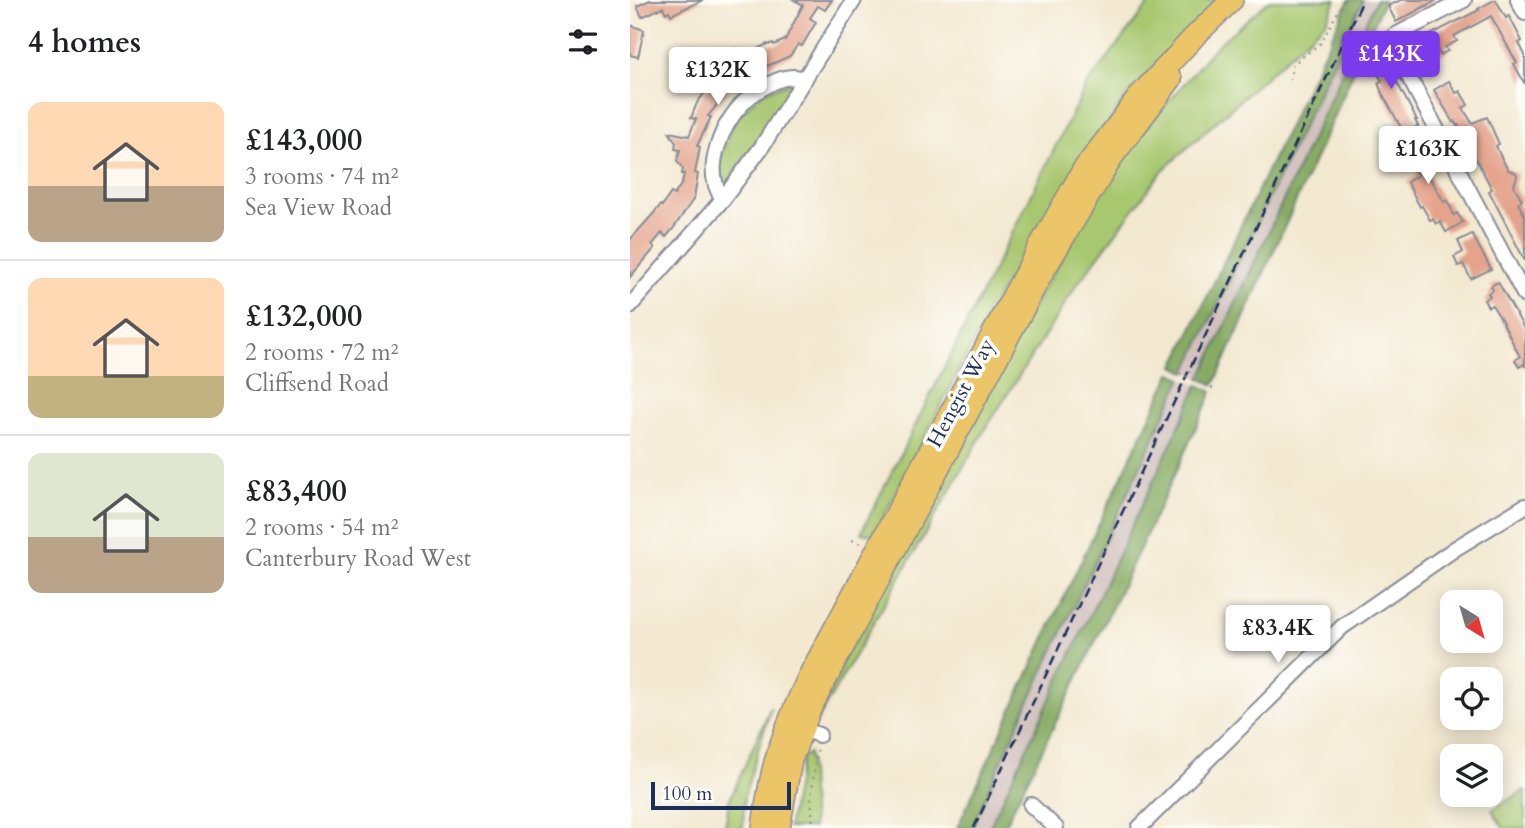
<!DOCTYPE html>
<meta charset="utf-8">
<style>
body{margin:0;font-family:Cardo,serif;background:#f6f6f6;color:#202124;height:100vh;display:flex;flex-direction:column;font-size:26px;white-space:nowrap}
*{box-sizing:border-box;margin:0}
p{font-size:23px;color:#757577}
.icon{flex:none;width:38px;height:38px;fill:none;stroke:currentColor;stroke-width:2;stroke-linecap:round;stroke-linejoin:round}
.map{position:relative;flex:1;overflow:hidden}
.drawer{display:flex;flex-direction:column;background:#fff;width:630px}
.drawer>*{flex:none}
.needle{width:46px;rotate:143deg}
.fabs{position:absolute;left:810px;top:590px;display:grid;gap:14px}
.fabs a{display:grid;place-items:center;width:63px;height:63px;border-radius:14px;background:#fff;box-shadow:0 4px 18px #0003;font-size:35px}
.scale{position:absolute;left:21px;bottom:18px;width:140px;box-sizing:border-box;padding-left:7px;border:4px solid #1b2f5e;border-top:0;font-size:19px;line-height:24px;white-space:nowrap;color:#1b2f5e;-webkit-text-stroke:5px #fdfcf7;paint-order:stroke}
.price{position:absolute;translate:-50% -60px;padding:0 16px;border-radius:7px;background:#fff;color:#222;font-size:23px;line-height:46px;filter:drop-shadow(0 2px 4px #0008)}
.price::after{content:'';position:absolute;left:50%;top:42px;width:21px;height:16px;margin-left:-10px;background:inherit;clip-path:polygon(0 0,100% 0,50% 100%)}
.price.on{background:#7c3aed;color:#fff}
ul{padding:0;list-style:none}
li{display:flex;align-items:center;gap:21px;height:175px;padding:0 28px}
li+li{border-top:2px solid #e0e0e0}
li span{display:grid;place-items:center;flex:none;width:196px;height:140px;border-radius:14px;color:#555}
li>.icon{margin-inline-start:auto}
span .icon{width:84px;height:84px;fill:#fffc;stroke-width:1}
li b{font-size:30px}
h2{display:flex;justify-content:space-between;align-items:center;height:84px;padding:0 28px;font-size:30px}
main{display:flex;flex:1;min-height:0}
.map>svg:first-child{display:block}
</style>
<main>
<section class="drawer">
<h2>4 homes<svg class="icon" aria-label="filters" viewBox="0 0 24 24"><path d="M4 7h16M4 17h16"/><circle cx="9" cy="7" r="2"/><circle cx="15" cy="17" r="2"/></svg></h2>
<ul>
<li><span style="background:linear-gradient(#ffd9b3 60%,#b9a48a 0)"><svg class="icon" aria-label="home" viewBox="0 0 24 24"><path d="M3 11l9-7 9 7M6 9v11h12V9"/></svg></span><div><b>£143,000</b><p>3 rooms · 74 m²</p><p>Sea View Road</p></div></li>
<li><span style="background:linear-gradient(#ffd9b3 70%,#c2b280 0)"><svg class="icon" aria-label="home" viewBox="0 0 24 24"><path d="M3 11l9-7 9 7M6 9v11h12V9"/></svg></span><div><b>£132,000</b><p>2 rooms · 72 m²</p><p>Cliffsend Road</p></div></li>
<li><span style="background:linear-gradient(#dfe7d0 60%,#b9a48a 0)"><svg class="icon" aria-label="home" viewBox="0 0 24 24"><path d="M3 11l9-7 9 7M6 9v11h12V9"/></svg></span><div><b>£83,400</b><p>2 rooms · 54 m²</p><p>Canterbury Road West</p></div></li>
</ul>
</section>
<div class="map">
<svg width="895" height="828" viewBox="0 0 895 828">
<rect width="100%" height="100%" fill="#fdfcf7"/>
<filter id="ink" filterUnits="userSpaceOnUse"><feTurbulence type="fractalNoise" baseFrequency=".0143" numOctaves="2"/><feDisplacementMap in="SourceGraphic" scale="14" xChannelSelector="R" yChannelSelector="G"/><feConvolveMatrix kernelMatrix="1 2 1 2 8 2 1 2 1" color-interpolation-filters="sRGB"/></filter>
<filter id="wash" filterUnits="userSpaceOnUse"><feTurbulence type="fractalNoise" baseFrequency=".00686" numOctaves="4" result="noise"/><feDisplacementMap in="SourceGraphic" scale="28" xChannelSelector="R" yChannelSelector="G"/><feGaussianBlur stdDeviation="1.57" result="paint"/><feColorMatrix in="noise" values="0 0 0 0 0 0 0 0 0 0 0 0 0 0 0 0 0 1.4 0 .05"/><feComposite in="paint" operator="in"/></filter>
<g filter="url(#wash)">
<rect width="100%" height="100%" fill="#f3e8d0"/>
<g fill="#d1c0bc">
<path d="M719,0H754L712,98L584,385L544,366Z"/>
<path d="M541,373L582,392L544,477L415,745L373,828H327L425,616Z"/>
</g>
<g fill="#a8c870" stroke="#627c67" stroke-width="2">
<path d="M522,0H588L496,96L366,299L244,535L231,533L456,86Z"/>
<path d="M640,0H706L696,22L533,170L446,286L353,433L187,721L180,720L412,291L492,157L585,47Z"/>
<path d="M161,82L163,84L145,114L94,188L88,164L106,118L133,92Z"/>
<path d="M141,707L114,797L113,828H95L99,801Z"/>
<path d="M179,753L183,828H158L172,757Z"/>
<path d="M895,790V828H873L862,810Z"/>
</g>
<g fill="#86ac62" stroke="#506e60" stroke-width="2">
<path d="M719,0H733L556,372L544,366Z"/>
<path d="M746,0H754L712,98L584,385L571,378Z"/>
<path d="M541,373L552,378L393,714L341,828H327L425,616Z"/>
<path d="M568,385L582,392C516,539 446,684 373,828H359L539,448Z"/>
</g>
<g id="blocks">
<g fill="#e5a38b">
<path d="M20,0H73L41,15L39,11L36,13L33,7L12,17L7,6Z"/>
<path d="M164,0H202L195,10L188,6L180,18L186,22L172,46L168,44L160,56L126,71L96,90L97,92L78,116L81,117L67,146L70,147L65,173L68,174L64,198L43,229L36,237L32,233L22,245L25,248L0,277V240L31,205L32,206L41,193L44,195L52,183L54,174H52L53,169L47,161L50,150L45,149L46,143L39,132L59,136L66,119L61,118L67,103L82,83L81,81L108,66L101,54V50L105,48L108,50L112,57L137,44L138,45L143,43L144,45L155,40L173,5Z"/>
<path d="M771,0H807L766,22L758,6Z"/>
<path d="M864,0H866L876,18L879,16L892,41L889,43L895,55V84L884,64L887,63L861,16L824,36L827,41L815,47L818,51L810,55L807,49L793,55L795,59L784,65L776,48L778,46L849,10L848,9Z"/>
<path d="M0,25L14,30L8,57L0,55Z"/>
<path d="M747,46L755,60L753,62L761,76L763,75L787,120H785L788,126L774,133L752,93L748,83L752,81L744,67L736,70L731,62L739,56L736,52Z"/>
<path d="M819,81L826,93L830,91L838,105L833,108L842,123L857,117L869,144L866,146L869,153L878,170L886,173L887,176L884,186L892,200L888,203L895,216V261L859,191L862,189L835,138L828,125L827,126L824,121L823,122L804,90Z"/>
<path d="M779,133L788,154L800,148L807,161L797,166L799,169L796,171L814,202L817,200L824,215L827,213L833,222L816,232L810,221L806,224L803,219L800,220L792,206L790,207L777,182L788,175L776,152L771,154L766,145L771,143L769,138Z"/>
<path d="M842,234L861,269L841,279L833,264L828,266L824,257L833,252L828,241Z"/>
<path d="M868,282L895,330V367L894,364L889,367L885,360L890,357L871,319L862,305L858,307L854,300L860,296L858,293L863,290L861,286Z"/>
</g>
</g>
</g>
<g filter="url(#ink)">
<use href="#blocks" fill-opacity="0" stroke="#878c97" stroke-width="2"/>
<g fill="none" stroke-linecap="round" stroke-linejoin="round">
<g stroke="#878c97" stroke-width="18">
<g id="minor">
<path d="M834,0L766,35L763,37L761,43L895,296"/>
<path d="M888,0L895,13"/>
<path d="M93,199C71,170 92,123 116,100C122,94 130,89 138,85C150,78 162,74 175,79"/>
<path d="M0,306L93,199L131,148L224,0"/>
<path d="M172,729L189,735"/>
<path d="M401,805L426,828"/>
<path d="M509,828L712,627L826,548L895,506"/>
</g>
</g>
<g stroke="#878c97" stroke-width="24">
<g id="highway">
<path d="M133,828C136,804 139,782 146,759C154,731 166,704 178,678L412,242L453,170L510,95L564,37L602,0"/>
<path d="M149,828L161,760L180,709L414,270L483,156L541,79"/>
</g>
</g>
<g stroke="#878c97" stroke-width="2" stroke-dasharray="2 5" stroke-linecap="butt">
<path d="M660,80L663,64L691,43L714,0"/>
<path d="M222,540L233,544"/>
<path d="M183,828L181,795L188,746"/>
</g>
<use href="#minor" stroke="#fff" stroke-width="14"/>
<use href="#highway" stroke="#edc569" stroke-width="21"/>
<path stroke="#1b2f5e" stroke-width="2.5" stroke-dasharray="10 5" stroke-linecap="butt" d="M344,828L733,0"/>
<path stroke="#878c97" stroke-width="2" stroke-dasharray="2 5" stroke-linecap="butt" d="M543,370L584,389"/>
</g>
</g>
<g text-anchor="middle" dominant-baseline="central" stroke-width="7" stroke-linejoin="round" paint-order="stroke">
<g font-size="21" fill="#1b2f5e" stroke="#fdfcf7">
<text transform="translate(331 393) rotate(-62)">Hengist Way</text>
</g>
</g>
</svg>
<div class="fabs">
<a><svg class="needle" viewBox="-14 -14 28 28"><path d="M0-13l5 13h-10z" fill="#e53935"/><path d="M0 13l5-13h-10z" fill="#757577"/></svg></a>
<a><svg class="icon" aria-label="locate" viewBox="0 0 24 24"><circle cx="12" cy="12" r="6"/><path d="M12 2v4M12 18v4M2 12h4M18 12h4"/></svg></a>
<a><svg class="icon" aria-label="layers" viewBox="0 0 24 24"><path d="M12 4l9 5-9 5-9-5zM3 14l9 5 9-5"/></svg></a>
</div>
<div class="scale">100 m</div>
<b class="price on" style="left:761px;top:91px">£143K</b>
<b class="price" style="left:88px;top:107px">£132K</b>
<b class="price" style="left:798px;top:186px">£163K</b>
<b class="price" style="left:648px;top:665px">£83.4K</b>
</div>
</main>
